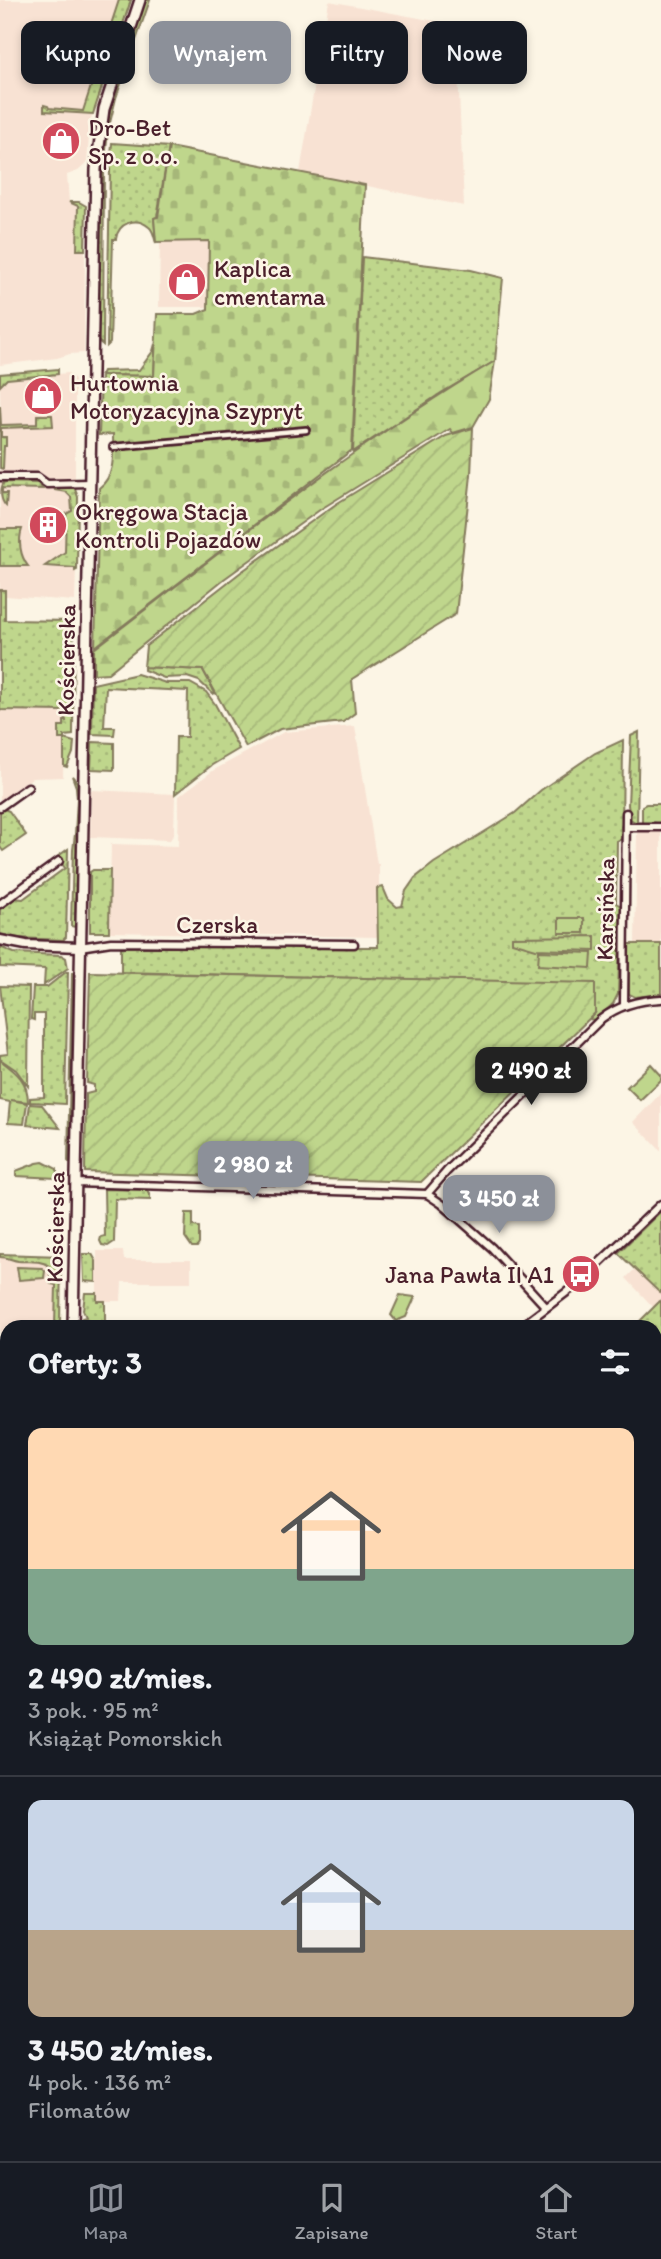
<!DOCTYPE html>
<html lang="pl">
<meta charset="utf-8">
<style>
body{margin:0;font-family:Itim,sans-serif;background:#20242c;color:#f1f3f6;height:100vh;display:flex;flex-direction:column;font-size:26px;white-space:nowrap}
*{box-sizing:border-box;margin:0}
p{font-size:23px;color:#9ea1a6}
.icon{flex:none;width:38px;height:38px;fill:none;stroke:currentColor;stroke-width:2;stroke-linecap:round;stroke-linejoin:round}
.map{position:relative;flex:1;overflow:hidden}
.side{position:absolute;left:0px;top:1320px;width:662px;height:842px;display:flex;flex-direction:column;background:#171b24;border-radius:21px 21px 0 0;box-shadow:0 4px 10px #0003}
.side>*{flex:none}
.guide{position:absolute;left:21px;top:21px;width:620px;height:63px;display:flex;gap:14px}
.price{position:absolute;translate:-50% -60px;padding:0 16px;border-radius:14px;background:#8c9099;color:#fff;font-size:23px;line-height:46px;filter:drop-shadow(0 2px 4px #0008)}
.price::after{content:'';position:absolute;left:50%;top:42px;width:21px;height:16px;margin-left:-10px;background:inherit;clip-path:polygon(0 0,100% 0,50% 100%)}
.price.selected{background:#222;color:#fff}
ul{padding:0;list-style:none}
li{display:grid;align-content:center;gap:14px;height:371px;padding:0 28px}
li+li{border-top:2px solid #363941}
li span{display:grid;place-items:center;height:217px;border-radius:14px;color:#555}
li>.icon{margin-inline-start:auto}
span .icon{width:126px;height:126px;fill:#fffc;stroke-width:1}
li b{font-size:30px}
h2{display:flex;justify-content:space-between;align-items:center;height:84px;padding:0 28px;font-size:30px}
.tag{padding:0 24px;border-radius:14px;background:#171b24;box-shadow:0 4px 10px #0003;font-size:24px;line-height:63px}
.tag.selected{background:#8c9099;color:#fff}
.tab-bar{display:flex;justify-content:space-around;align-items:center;height:98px;border-top:2px solid #363941;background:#171b24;font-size:19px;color:#9ea1a6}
.tab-bar a{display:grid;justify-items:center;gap:4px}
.tab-bar .selected{color:#8c9099}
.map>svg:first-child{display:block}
</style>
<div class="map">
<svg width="661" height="2161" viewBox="0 0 661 2161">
<defs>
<pattern id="grass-dots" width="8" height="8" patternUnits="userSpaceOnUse" patternTransform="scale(1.75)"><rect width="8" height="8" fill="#bfd68c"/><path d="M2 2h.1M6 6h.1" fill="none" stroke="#a6b779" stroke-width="1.8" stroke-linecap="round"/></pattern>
<pattern id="forest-firs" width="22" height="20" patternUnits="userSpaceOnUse" patternTransform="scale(1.75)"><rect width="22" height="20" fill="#bfd68c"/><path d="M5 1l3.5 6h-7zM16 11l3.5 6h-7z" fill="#a6b779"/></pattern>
<pattern id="cemetery-stones" width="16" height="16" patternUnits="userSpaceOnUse" patternTransform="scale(1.75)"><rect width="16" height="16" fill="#bfd68c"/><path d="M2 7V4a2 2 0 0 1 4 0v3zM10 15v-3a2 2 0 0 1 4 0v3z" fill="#a6b779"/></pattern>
<pattern id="park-tufts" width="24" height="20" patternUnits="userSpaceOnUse" patternTransform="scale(1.75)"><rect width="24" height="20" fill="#bfd68c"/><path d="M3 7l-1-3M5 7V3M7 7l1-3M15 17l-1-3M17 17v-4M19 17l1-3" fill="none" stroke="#a6b779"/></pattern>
<pattern id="garden-furrows" width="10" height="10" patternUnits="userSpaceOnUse" patternTransform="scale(1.75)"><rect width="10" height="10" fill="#bfd68c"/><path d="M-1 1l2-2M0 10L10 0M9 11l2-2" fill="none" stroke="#a6b779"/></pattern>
</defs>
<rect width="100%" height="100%" fill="#fcf5e5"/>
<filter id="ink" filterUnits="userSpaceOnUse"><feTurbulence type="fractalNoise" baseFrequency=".0143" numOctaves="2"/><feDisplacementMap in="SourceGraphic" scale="14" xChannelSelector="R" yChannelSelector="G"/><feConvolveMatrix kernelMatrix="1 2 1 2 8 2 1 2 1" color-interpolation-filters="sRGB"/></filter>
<g filter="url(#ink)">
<g fill="#f8e2d3">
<path d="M0,0H130L90,123L87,163L78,171L67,175L69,202L78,205L77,250H85L84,353L70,354L57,358L0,365Z"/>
<path d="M329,1L456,25L464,206L300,172Z"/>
<path d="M209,241L208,307H159L160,242Z"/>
<path d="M68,373L75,379V482L54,483L55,490L66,492L71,498L72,512L66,514L65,552L46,567L76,568L75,601L5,596V590H0V566L28,565L21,554L20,536L22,529H0V468L2,469L4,446L6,445V437H1L0,386L6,379Z"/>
<path d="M0,710L64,711L66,722L64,726H60L59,738L64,739L63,777L32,778L0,801Z"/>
<path d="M355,726L377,864H379V888L377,889V937L109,932L111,844L178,846L179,796L214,770L284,732Z"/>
<path d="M91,790L175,794L174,834L170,840L90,837Z"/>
<path d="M637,832H661V944H635Z"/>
<path d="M661,1093V1151L633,1122Z"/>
<path d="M97,1251H123L124,1260H191V1282H122L121,1301H97Z"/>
<path d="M0,1254L61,1256L60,1326H7V1371H0Z"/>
<path d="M635,1269L661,1294V1300L654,1308L626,1278Z"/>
<path d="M661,1344V1415L655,1408L654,1351Z"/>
<path d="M0,1373L7,1374V1523H0Z"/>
<path d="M655,1420L661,1427V1478L655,1485Z"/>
<path d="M0,1547H7V1590L0,1593Z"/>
<path d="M655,1718L661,1725V1781L655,1774Z"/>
<path d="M661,1845V1909L659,1910L655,1905L654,1850Z"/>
<path d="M655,2005L661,2013V2161H630L626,2154H654Z"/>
<path d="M289,2154H414L417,2158L414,2161H296Z"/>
</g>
<g fill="url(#grass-dots)" stroke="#847a5c" stroke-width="2">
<path d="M119,0H131L93,114L44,111V105L48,106L49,108L83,111Z"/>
<path d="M146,0H150L116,98L108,131L104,169L103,345L97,340L102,156L107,123L116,89Z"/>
<path d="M112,143L169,147L157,217L154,218L156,243C154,238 154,231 149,227C136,216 118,223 116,239H113L110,343L107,346L110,171Z"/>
<path d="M69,202H79L86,206L85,250H77L78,206Z"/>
<path d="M362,257L471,270L503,278L495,361L441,393L353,452Z"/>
<path d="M155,344L154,376L101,375L103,371L139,370L153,351Z"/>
<path d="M58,369V374L7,379L0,386V374Z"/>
<path d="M0,406L1,425L37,424V415H52L53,426L1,428V437H6V446H4L3,469L0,468Z"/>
<path d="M4,482L38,483L43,489L2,488V493H7L6,506C0,500 0,489 4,482Z"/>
<path d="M54,487H74L78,497L77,570L75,571V568L45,566L65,552L66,514L72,511L71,497L66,492L55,490Z"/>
<path d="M0,529H22C18,541 20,556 28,566H0Z"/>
<path d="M0,590H5V620L74,621L73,735L64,736V739L74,742L73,753L67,767L64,766V739H59V726H64V721H66L64,711L0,710Z"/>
<path d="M144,667L203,670L215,693L213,694L199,681L187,677L164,678L144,670Z"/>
<path d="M137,674L166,683H190L206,692L215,704L239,749L212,765L175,794L176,737H187L188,691L106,687L104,727H115L114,735L92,734L93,684Z"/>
<path d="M639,732L637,823L630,819L628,805L631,736Z"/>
<path d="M623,740L622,839L617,841L616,903L621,906L618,994L613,1004L595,1020L589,1019L595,1013L509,982L121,972V947H378L377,888L383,887L388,899L397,907L402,906L406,891L415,878L434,863L515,813L541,790L595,753Z"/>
<path d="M92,742L114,743V770L91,769Z"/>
<path d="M72,776L77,782L78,787L75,927L71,926L73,850L75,834L77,799L76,787Z"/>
<path d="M646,804H661V824L642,823V806Z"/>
<path d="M4,809L9,811L26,835L3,851L0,847V812Z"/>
<path d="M68,849L66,937L63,940L18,938L0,934V908L14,898L23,899L65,868L57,857Z"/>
<path d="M93,870H110L109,932H90V872Z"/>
<path d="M629,944H661V994L635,997L629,994Z"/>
<path d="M0,947L14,953L61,955L66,958L68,968L44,985L45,969L0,967Z"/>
<path d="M66,972H68L65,1104L30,1102V1098L44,1097V1014H34V1020L31,1019L33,987H47Z"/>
<path d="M72,973H74L69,1162L68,1161Z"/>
<path d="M0,986L29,987L28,1086L16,1070L0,1059V1055L8,1054Z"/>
<path d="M0,1060C16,1072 28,1080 28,1102L11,1100L27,1103L24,1124L8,1123L10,1102L0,1100Z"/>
<path d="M30,1104L42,1105L60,1128L27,1125Z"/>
<path d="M104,1189L146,1190L150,1194V1200L115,1199L114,1242L108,1246L102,1245L100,1241L101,1237L105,1236Z"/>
<path d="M661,1211V1294L618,1253Z"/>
<path d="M186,1213H193V1226L199,1227V1244L197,1247H192L185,1237Z"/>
<path d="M0,1254L61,1256L60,1326H55L56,1285L51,1284L49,1266C39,1259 29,1262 18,1261C12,1260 7,1257 0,1257Z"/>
<path d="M83,1254H92L96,1261V1282L84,1281Z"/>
<path d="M17,1267L42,1268L45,1271L44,1278L19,1280Z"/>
<path d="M85,1293H97V1301H105V1326H81L82,1318L86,1317L83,1310Z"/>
<path d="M661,1300V1344L655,1351L654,1326H635Z"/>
</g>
<path fill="url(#forest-firs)" stroke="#847a5c" stroke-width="2" d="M495,361L489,399L473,427L453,433L450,429L321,509L224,579L108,673L94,674V649C225,549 353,445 495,361Z"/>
<g fill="url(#cemetery-stones)" stroke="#847a5c" stroke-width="2">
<path d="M169,147L365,185L352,450L95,647L99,488C116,475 113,454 113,434L99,435L101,375L154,376L157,314H196L208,309L209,241L156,242L154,218L158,217Z"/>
<path d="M7,1733V1929L0,1923V1739Z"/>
<path d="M7,2050V2120L0,2108V2055Z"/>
</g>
<g fill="url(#park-tufts)" stroke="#847a5c" stroke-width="2">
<path d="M595,936V951L536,949L512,942V937Z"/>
<path d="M43,1162L57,1169V1178L16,1176V1171L37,1163Z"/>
<path d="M400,1295L415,1297L406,1317L396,1321L391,1315Z"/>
<path d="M0,1615L7,1623V1699L0,1686Z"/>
<path d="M87,2154H212L202,2161H95Z"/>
</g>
<g fill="url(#garden-furrows)" stroke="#847a5c" stroke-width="2">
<path d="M473,428L471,475L456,614L352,679L355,713L343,722L280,729L246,747L203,670L144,667L146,646L241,572L336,504L446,436Z"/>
<path d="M90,972L595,983V1013L421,1182L85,1172L86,1094L94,1092V1085L87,1083Z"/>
<path d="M0,1945L7,1949V1988L0,1994Z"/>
</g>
<g fill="#bfd68c" stroke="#847a5c" stroke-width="2">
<rect x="559" y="918" width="25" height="15"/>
<path d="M539,951L592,953L591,968L538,965Z"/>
<path d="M651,1064L661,1075V1080L640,1100L627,1087Z"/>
<path d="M654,1945L661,1952V2002L658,2005L655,2001Z"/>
</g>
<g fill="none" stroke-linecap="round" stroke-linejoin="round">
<g stroke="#4a1f2b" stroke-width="10">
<g id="pedestrian">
<path d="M113,447L306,430"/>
<path d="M0,1910L7,1903"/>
</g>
</g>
<g stroke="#4a1f2b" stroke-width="11">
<g id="minor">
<path d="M0,477H37L47,484L89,483"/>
<path d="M0,807L28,787"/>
<path d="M626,827H661"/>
<path d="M0,904L59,861"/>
<path d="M80,947L111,942L354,944"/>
<path d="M624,1005L626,813"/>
<path d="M75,1183L427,1194L442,1204L492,1248L546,1307"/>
<path d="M427,1194L447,1171L601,1019C619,1005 638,1000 661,999"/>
<path d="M522,1326L576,1285L661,1204"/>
<path d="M654,1600L661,1608"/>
<path d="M0,1656L7,1655"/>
<path d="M654,1710L661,1704"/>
<path d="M654,1842L661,1837"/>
<path d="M565,2154L570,2161"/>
<path d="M223,2161L233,2154"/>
</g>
</g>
<g stroke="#4a1f2b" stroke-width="13">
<g id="tertiary">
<path d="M0,940L26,945L80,947"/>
<path d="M0,1537H7"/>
<path d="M654,1783L661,1790"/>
<path d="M0,2154L4,2161"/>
<path d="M281,2154L288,2161"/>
</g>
</g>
<g stroke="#4a1f2b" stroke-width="14">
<g id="secondary">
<path d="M73,1326L96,169L104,109L140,0"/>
<path d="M654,1501L661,1494"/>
<path d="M50,2161L55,2154"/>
</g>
</g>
<use href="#pedestrian" stroke="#fcf5e5" stroke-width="4.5"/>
<use href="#minor" stroke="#fcf5e5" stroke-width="6"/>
<use href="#tertiary" stroke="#fcf5e5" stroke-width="8"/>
<use href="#secondary" stroke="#fcf5e5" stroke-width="9"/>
</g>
</g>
<defs>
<g id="shop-disc" transform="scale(2.0125)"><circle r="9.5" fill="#d1495b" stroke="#fcf5e5"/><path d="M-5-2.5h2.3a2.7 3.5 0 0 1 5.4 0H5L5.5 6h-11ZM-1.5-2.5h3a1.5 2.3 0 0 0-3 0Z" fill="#fff"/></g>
<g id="building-disc" transform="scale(2.0125)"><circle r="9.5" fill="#d1495b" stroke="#fcf5e5"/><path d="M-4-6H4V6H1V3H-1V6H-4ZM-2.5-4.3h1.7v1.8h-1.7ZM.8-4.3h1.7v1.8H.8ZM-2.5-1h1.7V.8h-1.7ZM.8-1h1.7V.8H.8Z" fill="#fff"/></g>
<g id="bus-disc" transform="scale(2.0125)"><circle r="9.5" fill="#d1495b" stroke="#fcf5e5"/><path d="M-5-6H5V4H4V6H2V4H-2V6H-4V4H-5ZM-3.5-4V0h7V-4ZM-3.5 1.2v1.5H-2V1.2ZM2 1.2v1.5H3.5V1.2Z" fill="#fff"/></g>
</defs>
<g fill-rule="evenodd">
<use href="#shop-disc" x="61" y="141"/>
<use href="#shop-disc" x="187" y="282"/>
<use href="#shop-disc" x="43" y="396"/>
<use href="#building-disc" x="48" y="525"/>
<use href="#bus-disc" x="581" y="1274"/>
</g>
<g text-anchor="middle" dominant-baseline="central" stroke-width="5" stroke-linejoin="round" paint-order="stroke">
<g font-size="24" fill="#4a1f2b" stroke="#fcf5e5" text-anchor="start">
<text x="88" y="127">Dro-Bet<tspan x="88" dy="28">Sp. z o.o.</tspan></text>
<text x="214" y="268">Kaplica<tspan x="214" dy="28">cmentarna</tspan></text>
<text x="70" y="382">Hurtownia<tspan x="70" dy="28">Motoryzacyjna Szypryt</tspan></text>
<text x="75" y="511">Okręgowa Stacja<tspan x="75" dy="28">Kontroli Pojazdów</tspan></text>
<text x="554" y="1274" text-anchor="end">Jana Pawła II A1</text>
</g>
<g font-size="24" fill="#4a1f2b" stroke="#fcf5e5">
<text transform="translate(66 660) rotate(-89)">Kościerska</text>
<text transform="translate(605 909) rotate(-89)">Karsińska</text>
<text x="217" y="924">Czerska</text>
<text transform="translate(55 1227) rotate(-89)">Kościerska</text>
</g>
</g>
</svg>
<b class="price selected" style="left:531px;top:1107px">2 490 zł</b>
<b class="price" style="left:253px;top:1201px">2 980 zł</b>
<b class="price" style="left:499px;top:1235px">3 450 zł</b>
<div class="guide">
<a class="tag">Kupno</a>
<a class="tag selected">Wynajem</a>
<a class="tag">Filtry</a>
<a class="tag">Nowe</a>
</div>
<section class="side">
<h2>Oferty: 3<svg class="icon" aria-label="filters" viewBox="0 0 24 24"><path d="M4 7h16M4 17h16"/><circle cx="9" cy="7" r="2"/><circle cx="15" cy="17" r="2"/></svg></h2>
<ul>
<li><span style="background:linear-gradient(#ffd9b3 65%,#7fa58c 0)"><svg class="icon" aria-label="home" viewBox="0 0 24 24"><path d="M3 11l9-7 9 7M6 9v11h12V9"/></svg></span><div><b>2 490 zł/mies.</b><p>3 pok. · 95 m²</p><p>Książąt Pomorskich</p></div></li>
<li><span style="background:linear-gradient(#c9d6e8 60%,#b9a48a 0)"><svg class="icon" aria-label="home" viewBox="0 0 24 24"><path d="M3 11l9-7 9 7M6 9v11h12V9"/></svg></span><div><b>3 450 zł/mies.</b><p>4 pok. · 136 m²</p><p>Filomatów</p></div></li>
</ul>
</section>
</div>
<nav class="tab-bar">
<a class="selected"><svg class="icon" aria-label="map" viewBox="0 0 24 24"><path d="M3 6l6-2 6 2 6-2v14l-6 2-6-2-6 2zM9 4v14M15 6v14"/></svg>Mapa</a>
<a><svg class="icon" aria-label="saved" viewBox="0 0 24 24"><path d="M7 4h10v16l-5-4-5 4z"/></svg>Zapisane</a>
<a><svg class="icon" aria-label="home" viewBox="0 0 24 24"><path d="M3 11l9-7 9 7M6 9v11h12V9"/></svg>Start</a>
</nav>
